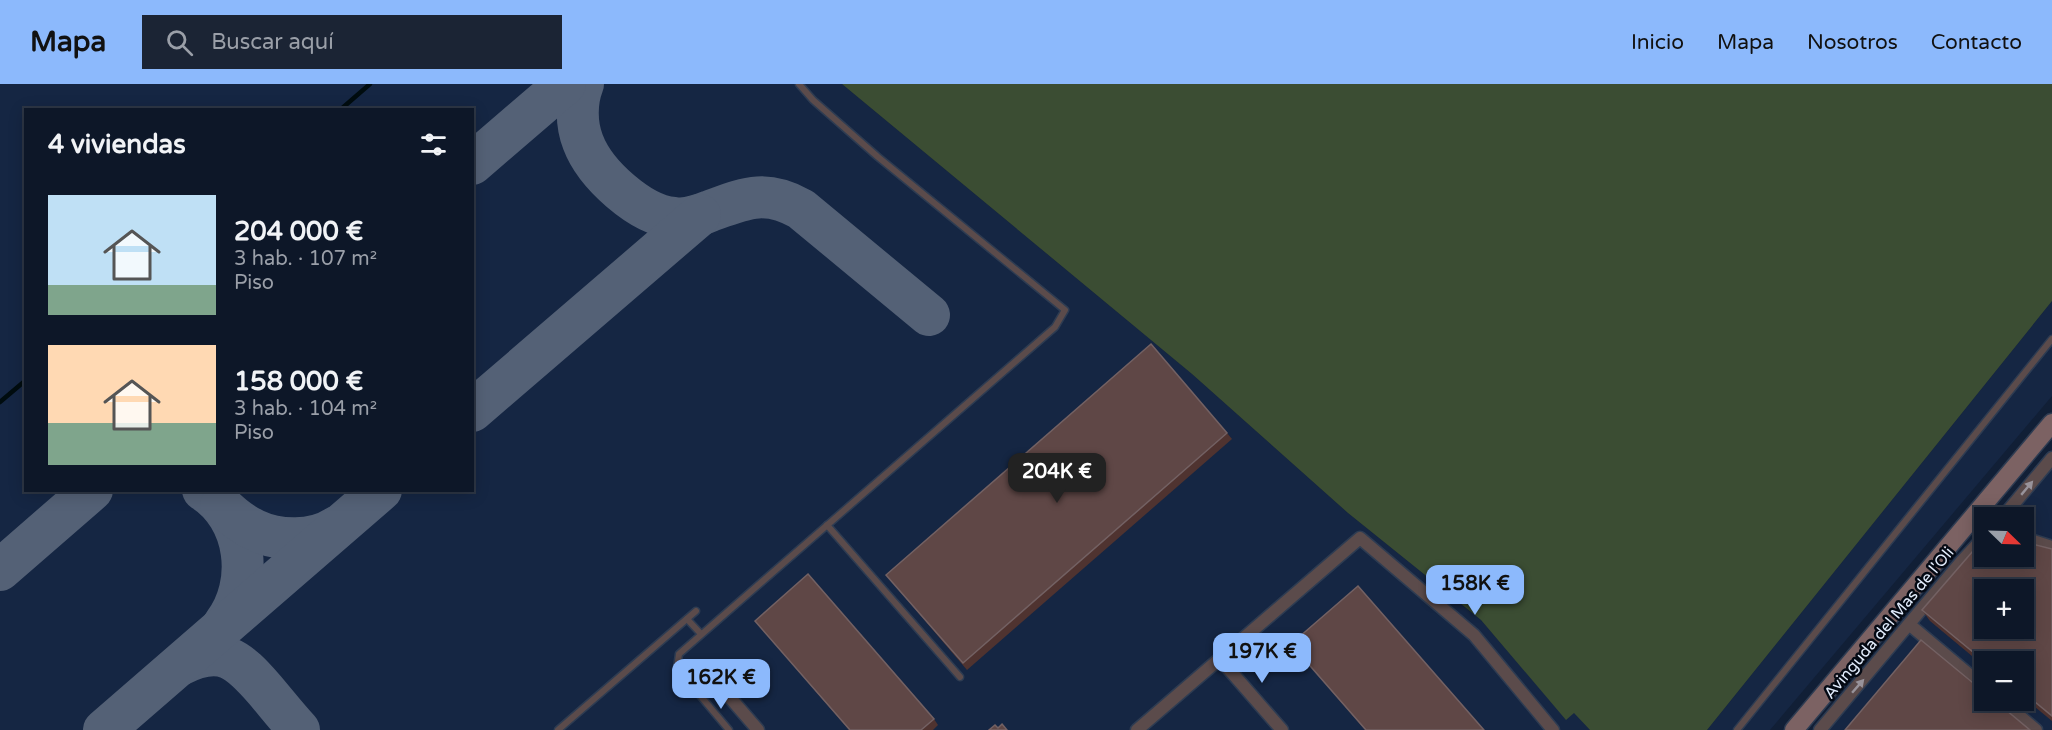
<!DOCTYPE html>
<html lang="es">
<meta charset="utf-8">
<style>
body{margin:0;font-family:"Varela Round",sans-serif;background:#1b2434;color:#f1f3f6;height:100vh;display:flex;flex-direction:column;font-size:22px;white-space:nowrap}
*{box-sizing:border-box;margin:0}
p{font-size:20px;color:#9a9fa8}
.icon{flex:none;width:33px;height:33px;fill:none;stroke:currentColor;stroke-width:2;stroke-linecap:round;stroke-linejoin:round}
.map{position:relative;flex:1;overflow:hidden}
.panel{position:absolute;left:24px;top:24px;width:450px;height:384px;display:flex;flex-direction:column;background:#0d1728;border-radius:0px;box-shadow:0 3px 15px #0003,0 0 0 2px #2d3645}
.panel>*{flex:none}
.needle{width:39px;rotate:113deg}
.tools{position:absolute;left:1974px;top:423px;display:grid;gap:12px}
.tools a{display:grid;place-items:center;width:60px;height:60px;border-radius:0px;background:#0d1728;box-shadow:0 3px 15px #0003,0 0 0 2px #2d3645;font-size:30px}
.price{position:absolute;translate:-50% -51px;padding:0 14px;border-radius:12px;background:#8cb9fc;color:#111;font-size:20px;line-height:39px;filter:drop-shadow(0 2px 3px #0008)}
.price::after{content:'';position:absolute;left:50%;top:36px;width:18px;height:14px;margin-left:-9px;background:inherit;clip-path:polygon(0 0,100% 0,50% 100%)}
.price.selected{background:#222;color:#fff}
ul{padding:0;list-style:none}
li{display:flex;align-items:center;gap:18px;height:150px;padding:0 24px}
li span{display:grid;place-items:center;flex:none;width:168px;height:120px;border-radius:0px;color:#555}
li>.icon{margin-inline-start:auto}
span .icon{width:72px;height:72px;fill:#fffc;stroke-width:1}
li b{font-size:26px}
h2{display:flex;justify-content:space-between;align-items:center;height:72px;padding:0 24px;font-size:26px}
header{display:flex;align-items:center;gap:36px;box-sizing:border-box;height:84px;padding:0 30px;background:#8cb9fc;color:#111}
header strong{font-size:28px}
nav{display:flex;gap:33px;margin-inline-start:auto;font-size:21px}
.search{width:420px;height:54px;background:#1b2434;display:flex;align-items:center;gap:15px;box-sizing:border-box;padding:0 21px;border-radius:0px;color:#9a9fa8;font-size:22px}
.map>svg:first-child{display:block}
</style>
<header>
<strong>Mapa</strong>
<div class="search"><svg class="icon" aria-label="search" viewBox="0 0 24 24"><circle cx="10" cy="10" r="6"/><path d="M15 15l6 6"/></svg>Buscar aquí</div>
<nav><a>Inicio</a><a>Mapa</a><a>Nosotros</a><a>Contacto</a></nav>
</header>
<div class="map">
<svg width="2052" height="646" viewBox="0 0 2052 646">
<rect width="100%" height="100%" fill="#111f36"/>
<g fill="#152643" fill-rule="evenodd">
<path d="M0,0H842L1192,290L1348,429L1481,536L1566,635L1574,628L1590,646H0ZM26,26H472V406H26Z"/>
<path d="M2052,217V312L1770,646H1707Z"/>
<path d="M2052,370V646H1823L1984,455V472H2024V434L2002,433ZM1984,506H2024V544H1984ZM1984,578H2024V616H1984Z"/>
</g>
<path fill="#3b4d33" d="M842,0H2052V217L1707,646H1590L1574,629L1566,636L1481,536L1348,429L1192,290Z"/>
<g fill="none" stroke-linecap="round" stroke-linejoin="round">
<g stroke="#000c0f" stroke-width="4.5">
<path d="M340,26L370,0"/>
<path d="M0,318L26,296"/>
</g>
<g stroke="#546176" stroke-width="42">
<path d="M583,0C576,18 576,40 583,58C595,90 640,131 674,134C687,136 698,132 710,127C746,114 765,105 801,125L929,231"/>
<path d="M472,80L565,0"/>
<path d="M472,327L700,131"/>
<path d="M203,406C247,434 255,499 224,540"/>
<path d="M221,421C231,431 242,440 255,446C278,457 313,458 336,443"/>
<path d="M0,486L92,406"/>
<path d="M180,581C222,560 238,575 265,606C276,619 287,633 299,646"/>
<path d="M104,646L381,406"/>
</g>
<g stroke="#2e3c52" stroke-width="9">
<g id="lane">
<path d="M827,441L960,593"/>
<path d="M687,535L701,550"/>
<path d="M558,646L696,527"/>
<path d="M729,646L677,584L679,570L1055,243L1065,226L878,73L813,16L799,0"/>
<path d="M1737,646L2052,255"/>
</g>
</g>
<g stroke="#2e3c52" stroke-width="15">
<g id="street">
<path d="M2002,434L2052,374"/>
<path d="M2024,454L2052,463"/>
<path d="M1910,541L1984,603"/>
<path d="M1220,575L1282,646"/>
<path d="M707,587L758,646"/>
<path d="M2001,616L2036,646"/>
<path d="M1137,646L1360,454L1474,551L1553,646"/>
<path d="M1820,646L1961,478L1984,453"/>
</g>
</g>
<g stroke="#2e3c52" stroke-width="21">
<path id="secondary" d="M1794,646L2052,339"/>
</g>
<use href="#lane" stroke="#5b4b4b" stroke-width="6"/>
<use href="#street" stroke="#5b4b4b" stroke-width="12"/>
<use href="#secondary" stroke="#7c6263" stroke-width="18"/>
</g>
<g fill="#4f3330">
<path d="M1227,349L1232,355L967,586L886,491Z"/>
<path d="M2052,465V637L2024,614V578H1984V582L1930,537L1922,526Z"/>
<path d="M755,537L934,635L938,641L933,646H849Z"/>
<path d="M1291,560L1484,646H1365Z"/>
</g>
<g fill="#5f4746" stroke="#736163" stroke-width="1.5" fill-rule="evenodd">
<path d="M1151,260L1227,349L963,579L886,491Z"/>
<path d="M2024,458L2052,465V632L2024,609V578H1985L1922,526L1973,467L1984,464V472H2024ZM1984,506H2024V544H1984Z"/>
<path d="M808,490L934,635L921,646H850L755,537Z"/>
<path d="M1358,502L1484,646H1366L1291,560Z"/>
<path d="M1921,556L1984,608V616H1994L2030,646H1845Z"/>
<path d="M1002,640L1007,646H989L995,641L998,644Z"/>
</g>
<defs><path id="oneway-solid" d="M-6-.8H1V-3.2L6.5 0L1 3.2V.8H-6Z" transform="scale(1.5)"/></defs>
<g fill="#98939b">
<use href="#oneway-solid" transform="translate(2027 404) rotate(-50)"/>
<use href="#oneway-solid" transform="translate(1858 602) rotate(-49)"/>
</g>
<g text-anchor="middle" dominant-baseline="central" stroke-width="5" stroke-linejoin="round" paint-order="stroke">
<g font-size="16" fill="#e2ecfc" stroke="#040913">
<text transform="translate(1889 539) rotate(-50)">Avinguda del Mas de l'Oli</text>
</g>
</g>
</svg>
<div class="tools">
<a><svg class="needle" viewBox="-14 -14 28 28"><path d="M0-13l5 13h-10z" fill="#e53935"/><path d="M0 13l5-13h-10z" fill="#9a9fa8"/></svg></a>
<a>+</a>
<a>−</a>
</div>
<b class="price selected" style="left:1057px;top:420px">204K €</b>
<b class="price" style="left:1475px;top:532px">158K €</b>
<b class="price" style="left:1262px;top:600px">197K €</b>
<b class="price" style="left:721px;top:626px">162K €</b>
<section class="panel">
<h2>4 viviendas<svg class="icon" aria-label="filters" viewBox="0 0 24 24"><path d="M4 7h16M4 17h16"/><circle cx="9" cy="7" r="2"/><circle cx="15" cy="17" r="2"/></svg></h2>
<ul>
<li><span style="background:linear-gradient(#bfe0f5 75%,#7fa58c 0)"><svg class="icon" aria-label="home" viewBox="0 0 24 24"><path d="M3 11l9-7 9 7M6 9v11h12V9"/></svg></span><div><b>204 000 €</b><p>3 hab. · 107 m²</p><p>Piso</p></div></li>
<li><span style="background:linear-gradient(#ffd9b3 65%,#7fa58c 0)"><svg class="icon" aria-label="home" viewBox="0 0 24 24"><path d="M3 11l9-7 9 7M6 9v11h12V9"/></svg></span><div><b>158 000 €</b><p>3 hab. · 104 m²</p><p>Piso</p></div></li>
</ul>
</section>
</div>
